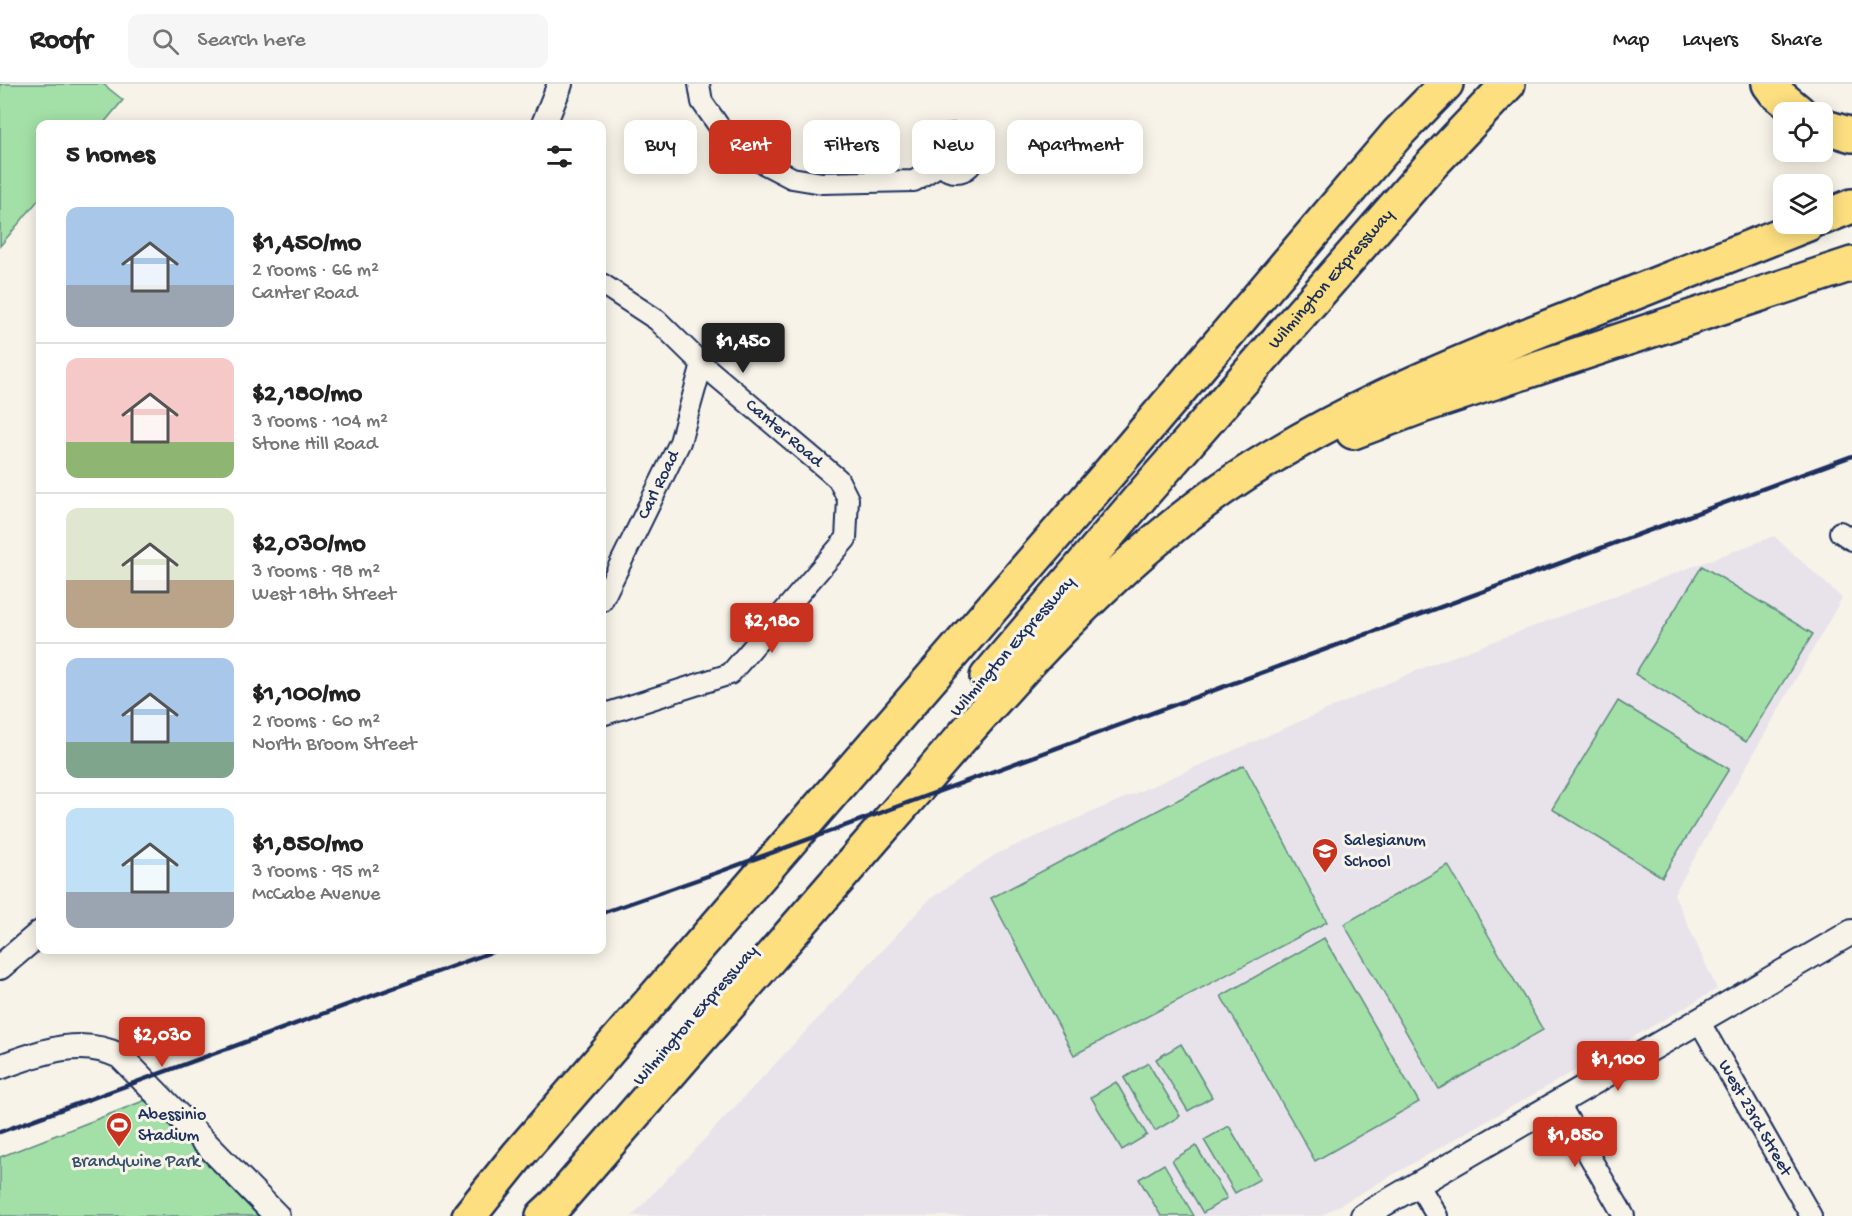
<!DOCTYPE html>
<meta charset="utf-8">
<style>
body{margin:0;font-family:"Gochi Hand",sans-serif;background:#f6f6f6;color:#222;height:100vh;display:flex;flex-direction:column;font-size:22px;white-space:nowrap}
*{box-sizing:border-box;margin:0}
p{font-size:20px;color:#767676}
.icon{flex:none;width:33px;height:33px;fill:none;stroke:currentColor;stroke-width:2;stroke-linecap:round;stroke-linejoin:round}
.map{position:relative;flex:1;overflow:hidden}
.side{position:absolute;left:36px;top:36px;width:570px;height:834px;display:flex;flex-direction:column;background:#fff;border-radius:12px;box-shadow:0 3px 15px #0003}
.side>*{flex:none}
.top-card{position:absolute;left:624px;top:36px;width:570px;height:54px;display:flex;gap:12px}
.tools{position:absolute;left:1773px;top:18px;display:grid;gap:12px}
.tools a{display:grid;place-items:center;width:60px;height:60px;border-radius:12px;background:#fff;box-shadow:0 3px 15px #0003;font-size:30px}
.price{position:absolute;translate:-50% -51px;padding:0 14px;border-radius:6px;background:#c8321e;color:#fff;font-size:20px;line-height:39px;filter:drop-shadow(0 2px 3px #0008)}
.price::after{content:'';position:absolute;left:50%;top:36px;width:18px;height:14px;margin-left:-9px;background:inherit;clip-path:polygon(0 0,100% 0,50% 100%)}
.price.selected{background:#222;color:#fff}
ul{padding:0;list-style:none}
li{display:flex;align-items:center;gap:18px;height:150px;padding:0 30px}
li+li{border-top:2px solid #e0e0e0}
li span{display:grid;place-items:center;flex:none;width:168px;height:120px;border-radius:12px;color:#555}
li>.icon{margin-inline-start:auto}
span .icon{width:72px;height:72px;fill:#fffc;stroke-width:1}
li b{font-size:26px}
h2{display:flex;justify-content:space-between;align-items:center;height:72px;padding:0 30px;font-size:26px}
.tag{padding:0 21px;border-radius:12px;background:#fff;box-shadow:0 3px 15px #0003;font-size:21px;line-height:54px}
.tag.selected{background:#c8321e;color:#fff}
header{display:flex;align-items:center;gap:36px;box-sizing:border-box;height:84px;padding:0 30px;background:#fff;border-bottom:2px solid #e0e0e0}
header strong{font-size:28px}
nav{display:flex;gap:33px;margin-inline-start:auto;font-size:21px}
.search{width:420px;height:54px;background:#f6f6f6;display:flex;align-items:center;gap:15px;box-sizing:border-box;padding:0 21px;border-radius:12px;color:#767676;font-size:22px}
.map>svg:first-child{display:block}
</style>
<header>
<strong>Roofr</strong>
<div class="search"><svg class="icon" aria-label="search" viewBox="0 0 24 24"><circle cx="10" cy="10" r="6"/><path d="M15 15l6 6"/></svg>Search here</div>
<nav><a>Map</a><a>Layers</a><a>Share</a></nav>
</header>
<div class="map">
<svg width="1852" height="1132" viewBox="0 0 1852 1132">
<rect width="100%" height="100%" fill="#f7f3e8"/>
<filter id="ink" filterUnits="userSpaceOnUse"><feTurbulence type="fractalNoise" baseFrequency=".0167" numOctaves="2"/><feDisplacementMap in="SourceGraphic" scale="12" xChannelSelector="R" yChannelSelector="G"/><feConvolveMatrix kernelMatrix="1 2 1 2 8 2 1 2 1" color-interpolation-filters="sRGB"/></filter>
<g filter="url(#ink)">
<path fill="#e8e3ea" d="M1774,452L1842,514L1674,810L1717,905L1321,1132H632L930,815L996,770L1425,583Z"/>
<g fill="#a3e0a7" stroke="#5f8882" stroke-width="1.5">
<path d="M0,0H103L123,16L103,40H40V114L0,162Z"/>
<path d="M1702,482L1813,550L1746,658L1635,590Z"/>
<path d="M1618,617L1729,685L1662,793L1552,725Z"/>
<path d="M1244,681L1327,838L1074,971L991,814Z"/>
<path d="M1448,781L1543,946L1439,1005L1344,840Z"/>
<path d="M1324,854L1419,1018L1315,1077L1221,912Z"/>
<path d="M1181,960L1212,1013L1188,1027L1156,975Z"/>
<path d="M1148,979L1180,1032L1155,1047L1124,994Z"/>
<path d="M1116,998L1147,1051L1122,1066L1091,1013Z"/>
<path d="M151,1014L262,1132H0V1073Z"/>
<path d="M1229,1042L1260,1095L1235,1109L1204,1056Z"/>
<path d="M1196,1062L1227,1114L1203,1129L1172,1076Z"/>
<path d="M1164,1080L1194,1132H1161L1139,1095Z"/>
</g>
<g fill="none" stroke-linecap="round" stroke-linejoin="round">
<g stroke="#1b2f5e" stroke-width="24">
<g id="minor">
<path d="M699,0L702,18L723,48L753,74L792,94L822,99L914,97L940,81"/>
<circle cx="956" cy="69" r="19"/>
<path id="s1" d="M602,200L657,236L702,280L838,395L848,415L846,455L730,590L602,631"/>
<path d="M1840,448L1852,456"/>
<path id="s2" d="M602,517L680,358L702,280"/>
<path id="s3" d="M1699,937L1811,1132"/>
<path d="M1558,1018L1624,1132"/>
<path d="M1418,1100L1437,1132"/>
</g>
</g>
<g stroke="#1b2f5e" stroke-width="28">
<g id="tertiary">
<path d="M544,40L560,0"/>
<path d="M0,883L40,849"/>
<path d="M0,983C39,969 80,952 120,972L277,1132"/>
<path d="M1363,1132L1852,848"/>
</g>
</g>
<g stroke="#1b2f5e" stroke-width="38">
<g id="motorway">
<path d="M1769,0L1775,8L1799,28"/>
<path d="M1822,42L1852,51"/>
<path d="M1822,134L1852,122"/>
<path d="M1353,348L1422,322L1852,180"/>
<path id="s4" d="M987,593L1144,409L1431,81L1508,0"/>
<path d="M469,1132L518,1071L1110,388L1398,49L1446,0"/>
<path d="M543,1132L556,1120C667,993 778,866 888,738C991,620 1093,496 1222,405C1326,333 1441,285 1558,239C1641,206 1725,173 1808,140"/>
</g>
</g>
<use href="#minor" stroke="#f7f3e8" stroke-width="20"/>
<use href="#tertiary" stroke="#f7f3e8" stroke-width="24"/>
<use href="#motorway" stroke="#fddf80" stroke-width="33"/>
<g stroke="#1b2f5e" stroke-width="4.5">
<path d="M602,829L719,788L1852,372"/>
<path d="M0,1048L497,866"/>
</g>
</g>
</g>
<defs>
<g id="school-pin" transform="scale(1.35)"><path d="M0 17L-7.5 6A9.5 9.5 0 1 1 7.5 6Z" fill="#c8321e" stroke="#f7f3e8"/><path d="M0-5L7-2L0 1L-7-2ZM-4 1L0 2.5L4 1V4Q0 6-4 4Z" fill="#fff"/></g>
<g id="stadium-pin" transform="scale(1.35)"><path d="M0 17L-7.5 6A9.5 9.5 0 1 1 7.5 6Z" fill="#c8321e" stroke="#f7f3e8"/><path d="M0-5a6.5 5 0 1 0 0 10a6.5 5 0 1 0 0-10ZM-3.5-1.8h7v3.6h-7Z" fill="#fff"/></g>
</defs>
<g fill-rule="evenodd">
<use href="#school-pin" x="1325" y="767"/>
<use href="#stadium-pin" x="119" y="1041"/>
</g>
<g text-anchor="middle" dominant-baseline="central" stroke-width="6" stroke-linejoin="round" paint-order="stroke">
<g font-size="18" fill="#1b2f5e" stroke="#f7f3e8">
<text stroke="none"><textPath href="#s4" startOffset="526">Wilmington Expressway</textPath></text>
<text stroke="none"><textPath href="#s1" startOffset="236">Canter Road</textPath></text>
<text stroke="none"><textPath href="#s2" startOffset="129">Carl Road</textPath></text>
<text transform="translate(1013 563) rotate(-49)">Wilmington Expressway</text>
<text transform="translate(696 932) rotate(-49)">Wilmington Expressway</text>
<text stroke="none"><textPath href="#s3" startOffset="112">West 23rd Street</textPath></text>
</g>
<g font-size="18" fill="#1b2f5e" stroke="#f7f3e8" text-anchor="start">
<text x="1344" y="757">Salesianum<tspan x="1344" dy="21">School</tspan></text>
<text x="138" y="1031">Abessinio<tspan x="138" dy="21">Stadium</tspan></text>
</g>
<g font-size="18" fill="#36526d" stroke="#f7f3e8">
<text x="136" y="1078">Brandywine Park</text>
</g>
</g>
</svg>
<div class="tools">
<a><svg class="icon" aria-label="locate" viewBox="0 0 24 24"><circle cx="12" cy="12" r="6"/><path d="M12 2v4M12 18v4M2 12h4M18 12h4"/></svg></a>
<a><svg class="icon" aria-label="layers" viewBox="0 0 24 24"><path d="M12 4l9 5-9 5-9-5zM3 14l9 5 9-5"/></svg></a>
</div>
<b class="price selected" style="left:743px;top:290px">$1,450</b>
<b class="price" style="left:772px;top:570px">$2,180</b>
<b class="price" style="left:162px;top:984px">$2,030</b>
<b class="price" style="left:1618px;top:1008px">$1,100</b>
<b class="price" style="left:1575px;top:1084px">$1,850</b>
<div class="top-card">
<a class="tag">Buy</a>
<a class="tag selected">Rent</a>
<a class="tag">Filters</a>
<a class="tag">New</a>
<a class="tag">Apartment</a>
</div>
<section class="side">
<h2>5 homes<svg class="icon" aria-label="filters" viewBox="0 0 24 24"><path d="M4 7h16M4 17h16"/><circle cx="9" cy="7" r="2"/><circle cx="15" cy="17" r="2"/></svg></h2>
<ul>
<li><span style="background:linear-gradient(#a9c7e8 65%,#9aa5b1 0)"><svg class="icon" aria-label="home" viewBox="0 0 24 24"><path d="M3 11l9-7 9 7M6 9v11h12V9"/></svg></span><div><b>$1,450/mo</b><p>2 rooms · 66 m²</p><p>Canter Road</p></div></li>
<li><span style="background:linear-gradient(#f6c9c9 70%,#8fb573 0)"><svg class="icon" aria-label="home" viewBox="0 0 24 24"><path d="M3 11l9-7 9 7M6 9v11h12V9"/></svg></span><div><b>$2,180/mo</b><p>3 rooms · 104 m²</p><p>Stone Hill Road</p></div></li>
<li><span style="background:linear-gradient(#dfe7d0 60%,#b9a48a 0)"><svg class="icon" aria-label="home" viewBox="0 0 24 24"><path d="M3 11l9-7 9 7M6 9v11h12V9"/></svg></span><div><b>$2,030/mo</b><p>3 rooms · 98 m²</p><p>West 18th Street</p></div></li>
<li><span style="background:linear-gradient(#a9c7e8 70%,#7fa58c 0)"><svg class="icon" aria-label="home" viewBox="0 0 24 24"><path d="M3 11l9-7 9 7M6 9v11h12V9"/></svg></span><div><b>$1,100/mo</b><p>2 rooms · 60 m²</p><p>North Broom Street</p></div></li>
<li><span style="background:linear-gradient(#bfe0f5 70%,#9aa5b1 0)"><svg class="icon" aria-label="home" viewBox="0 0 24 24"><path d="M3 11l9-7 9 7M6 9v11h12V9"/></svg></span><div><b>$1,850/mo</b><p>3 rooms · 95 m²</p><p>McCabe Avenue</p></div></li>
</ul>
</section>
</div>
